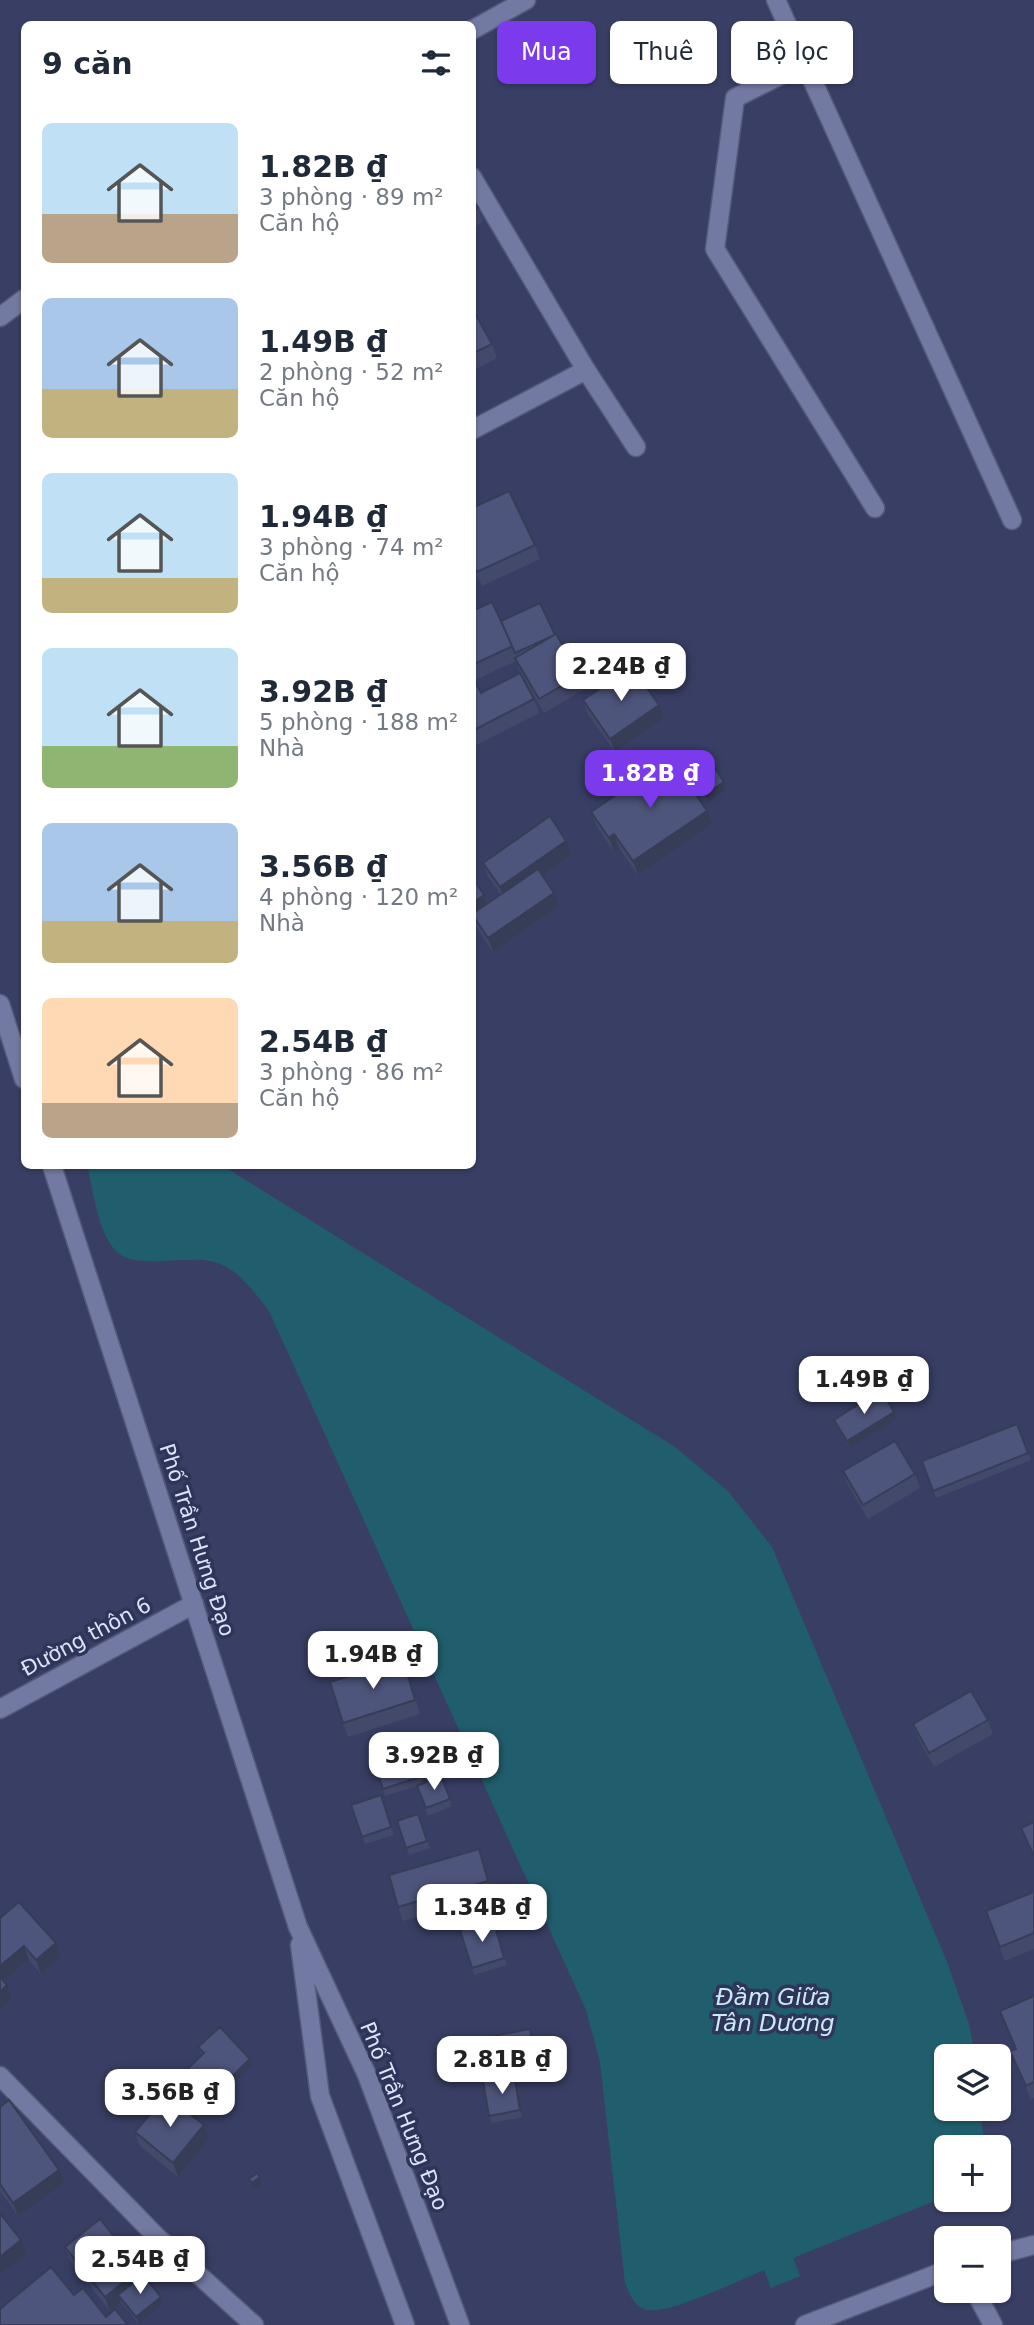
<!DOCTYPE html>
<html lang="vi">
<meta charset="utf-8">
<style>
body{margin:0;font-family:"DejaVu Sans",sans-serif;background:#f6f6f7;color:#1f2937;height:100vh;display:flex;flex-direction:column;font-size:26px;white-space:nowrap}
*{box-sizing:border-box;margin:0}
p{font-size:23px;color:#747a83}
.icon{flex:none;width:38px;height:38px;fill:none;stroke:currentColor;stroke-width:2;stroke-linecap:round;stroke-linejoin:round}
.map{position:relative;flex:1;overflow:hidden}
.panel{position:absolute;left:21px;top:21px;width:455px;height:1148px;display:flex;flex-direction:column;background:#fff;border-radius:10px;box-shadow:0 2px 5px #0004}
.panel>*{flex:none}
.guide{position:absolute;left:497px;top:21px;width:430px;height:63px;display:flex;gap:14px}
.buttons{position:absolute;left:934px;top:2044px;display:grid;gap:14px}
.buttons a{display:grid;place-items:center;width:77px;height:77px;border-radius:10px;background:#fff;box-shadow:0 2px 5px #0004;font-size:35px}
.price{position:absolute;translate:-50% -60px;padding:0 16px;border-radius:14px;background:#fff;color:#222;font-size:23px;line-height:46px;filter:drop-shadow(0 2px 4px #0008)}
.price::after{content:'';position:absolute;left:50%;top:42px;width:21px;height:16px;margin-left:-10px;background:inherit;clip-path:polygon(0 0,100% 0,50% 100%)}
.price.on{background:#7c3aed;color:#fff}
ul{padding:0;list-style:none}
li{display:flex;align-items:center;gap:21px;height:175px;padding:0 21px}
li span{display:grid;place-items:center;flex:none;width:196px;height:140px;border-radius:10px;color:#555}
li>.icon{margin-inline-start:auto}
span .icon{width:84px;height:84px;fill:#fffc;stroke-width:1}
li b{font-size:30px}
h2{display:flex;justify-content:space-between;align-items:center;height:84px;padding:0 21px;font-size:30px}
.tag{padding:0 24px;border-radius:10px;background:#fff;box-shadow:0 2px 5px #0004;font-size:24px;line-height:63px}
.tag.on{background:#7c3aed;color:#fff}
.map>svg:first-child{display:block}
</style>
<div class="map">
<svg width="1034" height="2325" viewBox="0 0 1034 2325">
<rect width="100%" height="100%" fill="#393f64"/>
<path fill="#215e6d" d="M87,1166H223L675,1447L728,1491L772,1547L947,1962L969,2024L975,2056H947V2109H981L984,2147H947V2196L793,2258L800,2276L771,2288L764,2270C741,2279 663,2318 644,2309C633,2305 629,2292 625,2283L600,2062L586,2010L269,1311C255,1293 238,1268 214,1262C188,1254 134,1271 116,1251C97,1231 94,1192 87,1166Z"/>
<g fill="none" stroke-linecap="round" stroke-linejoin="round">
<g stroke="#555a7a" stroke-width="21">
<g id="minor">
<path d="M776,0L1012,520"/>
<path d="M472,30L526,0"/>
<path d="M805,63L735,98L715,249L875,508"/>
<path d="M472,177L586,370L636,447"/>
<path d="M0,317L24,299"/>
<path d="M472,430L586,370"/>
<path d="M0,1004L24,1079"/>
<path d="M52,1166L298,1927L367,2075L460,2325"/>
<path d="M0,1709L194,1604"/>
<path d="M300,1945L320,2096L405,2325"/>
<path d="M0,2076L158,2238L254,2325"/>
<path d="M999,2254L1034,2245"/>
<path d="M975,2291L993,2325"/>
<path d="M805,2325L947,2270"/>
</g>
</g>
<use href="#minor" stroke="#727aa3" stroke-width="18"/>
</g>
<g fill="#43496b">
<path d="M472,199L478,208L483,222L472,228Z"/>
<path d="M472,308L492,344L497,358L472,371Z"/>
<path d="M472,508L535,545L540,559L482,586L472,566Z"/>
<path d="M472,611L501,621L555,635L580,675L585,689L544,713L520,672L516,661L475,680L481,693L534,699L539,713L472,747Z"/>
<path d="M583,700L659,705L664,718L615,752L588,714Z"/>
<path d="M685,766L724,782L727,789L707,803L687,773Z"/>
<path d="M591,812L712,824L638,875L619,848L614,852L596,825Z"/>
<path d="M571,855L542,875L559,906L493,952L477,928L474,919L472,920V877L484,895L488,904L501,895L488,876L483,863Z"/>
<path d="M894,1412L897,1419L850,1448L837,1427L834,1420Z"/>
<path d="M1017,1424L1031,1460L936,1498L922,1461Z"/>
<path d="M843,1471L915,1474L920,1488L868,1519L848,1485Z"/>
<path d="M408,1673L420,1714L348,1737L343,1723Z"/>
<path d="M988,1720L993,1734L934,1767L918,1738L913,1724Z"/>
<path d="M414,1753L422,1783L441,1776L452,1806L428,1816L417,1786L385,1796L373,1758Z"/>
<path d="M381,1795L394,1835L365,1844L351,1805Z"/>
<path d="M418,1814L430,1848L409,1855L397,1821Z"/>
<path d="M479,1849L493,1895L403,1921L398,1907Z"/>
<path d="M1034,1892V1949L1005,1961L986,1911Z"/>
<path d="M0,1918L61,1957L41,1974L29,1960L4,1981L12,1999L0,2010Z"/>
<path d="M495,1926L507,1965L474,1975L460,1930Z"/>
<path d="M1034,1996V2098L1031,2100L1010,2051L1015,2049L1000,2011Z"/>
<path d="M530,2029L533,2036L539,2069L487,2080L484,2073Z"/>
<path d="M198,2047L250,2059L253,2066L203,2113L178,2087L176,2080L202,2055Z"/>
<path d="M514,2075L516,2083L523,2117L492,2123L489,2116Z"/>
<path d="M0,2107L64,2184L18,2216L0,2191Z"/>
<path d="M135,2132L209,2139L178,2177L140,2146Z"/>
<path d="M65,2247L140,2269L143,2275L161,2297L163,2304L139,2324L121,2302L110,2311L70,2261Z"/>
</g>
<g fill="#373c57">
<path d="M659,705L664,718L615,752L610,739Z"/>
<path d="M724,782L727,789L707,803L704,795Z"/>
<path d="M707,811L712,824L638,875L633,861Z"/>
<path d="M614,834L619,848L614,852L609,838Z"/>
<path d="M566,841L571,855L505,901L500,887Z"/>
<path d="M554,893L559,906L493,952L488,938Z"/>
<path d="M484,895L489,909L472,915V903Z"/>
<path d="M894,1412L897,1419L850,1448L847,1441Z"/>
<path d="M479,1849L484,1863L493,1895L488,1881Z"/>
<path d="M56,1943L61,1957L41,1974L36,1960Z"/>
<path d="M24,1946L29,1960L0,1984V1966Z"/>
<path d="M7,1985L12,1999L0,2010V1992Z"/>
<path d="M530,2029L533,2036L539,2069L536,2062Z"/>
<path d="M250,2059L253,2066L203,2113L201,2106Z"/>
<path d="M514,2075L516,2083L523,2117L520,2110Z"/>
<path d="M204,2125L209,2139L178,2177L173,2163Z"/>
<path d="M59,2170L64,2184L18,2216L13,2203Z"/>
<path d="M260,2177L262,2184L254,2190L252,2183Z"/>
<path d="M21,2240L26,2254L0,2274V2257Z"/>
<path d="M140,2269L145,2283L118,2295L121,2302L110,2311L105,2297Z"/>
<path d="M161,2297L163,2304L139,2324L136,2317Z"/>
</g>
<g fill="#4e557c" stroke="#373c57" stroke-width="2">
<path d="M472,199L478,208L472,211Z"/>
<path d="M472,308L492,344L472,354Z"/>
<path d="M509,491L535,545L477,572L472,563V508Z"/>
<path d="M492,602L513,646L472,665V611Z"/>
<path d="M540,603L555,635L515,653L501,621Z"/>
<path d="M556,634L580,675L539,699L515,658Z"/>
<path d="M632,667L659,705L610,739L583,700Z"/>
<path d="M520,673L534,699L472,731V676L481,693Z"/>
<path d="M705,753L724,782L704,795L685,766Z"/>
<path d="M671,757L707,811L633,861L614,834L609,838L591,812Z"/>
<path d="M550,816L566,841L500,887L483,863Z"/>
<path d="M538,869L554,893L488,938L472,914Z"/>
<path d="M472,877L484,895L472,903Z"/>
<path d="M881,1390L894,1412L847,1441L834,1420Z"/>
<path d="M1017,1424L1028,1453L933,1491L922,1461Z"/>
<path d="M895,1441L915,1474L863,1505L843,1471Z"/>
<path d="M403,1659L415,1700L343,1723L330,1682Z"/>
<path d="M971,1691L988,1720L929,1753L913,1724Z"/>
<path d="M411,1746L420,1777L383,1789L373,1758Z"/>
<path d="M441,1776L450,1799L426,1808L417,1786Z"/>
<path d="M381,1795L391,1827L362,1837L351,1805Z"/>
<path d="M418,1814L427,1841L406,1848L397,1821Z"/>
<path d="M1034,1822V1856L1021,1828Z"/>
<path d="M479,1849L488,1881L398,1907L389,1875Z"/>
<path d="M1034,1892V1933L1000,1947L986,1911Z"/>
<path d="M19,1902L56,1943L36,1960L24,1946L0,1966V1918Z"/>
<path d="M493,1919L504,1958L472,1968L460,1930Z"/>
<path d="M0,1977L7,1985L0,1992Z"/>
<path d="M1034,1996V2082L1026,2086L1010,2051L1016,2049L1000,2011Z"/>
<path d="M220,2027L250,2059L201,2106L176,2080L204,2053L198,2047Z"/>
<path d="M530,2029L536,2062L484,2073L478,2039Z"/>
<path d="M514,2075L520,2110L489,2116L483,2081Z"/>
<path d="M166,2095L204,2125L173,2163L135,2132Z"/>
<path d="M9,2100L59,2170L13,2203L0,2184V2107Z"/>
<path d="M257,2173L260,2177L252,2183L249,2179Z"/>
<path d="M0,2213L21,2240L0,2257Z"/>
<path d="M100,2219L140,2269L105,2297L65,2247Z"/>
<path d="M51,2267L74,2295L83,2288L106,2317L115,2309L128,2325H0V2309Z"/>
<path d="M143,2275L161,2297L136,2317L118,2295Z"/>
</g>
<g text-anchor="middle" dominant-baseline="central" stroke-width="7" stroke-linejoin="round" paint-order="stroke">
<g font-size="21" fill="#dee3fb" stroke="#2f3459">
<text transform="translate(197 1540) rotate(72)">Phố Trần Hưng Đạo</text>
<text transform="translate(86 1637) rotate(-28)">Đường thôn 6</text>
<text transform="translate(404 2116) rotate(68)">Phố Trần Hưng Đạo</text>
</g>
<g font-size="23" font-style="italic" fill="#c8ebf5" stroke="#2f3459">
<text x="773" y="1997">Đầm Giữa<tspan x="773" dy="26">Tân Dương</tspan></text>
</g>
</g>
</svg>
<div class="buttons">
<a><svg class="icon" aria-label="layers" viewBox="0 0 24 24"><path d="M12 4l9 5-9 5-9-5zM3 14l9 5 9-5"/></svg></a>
<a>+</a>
<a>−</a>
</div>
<b class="price" style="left:621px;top:703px">2.24B ₫</b>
<b class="price on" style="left:650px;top:810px">1.82B ₫</b>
<b class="price" style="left:864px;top:1416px">1.49B ₫</b>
<b class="price" style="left:373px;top:1691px">1.94B ₫</b>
<b class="price" style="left:434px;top:1792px">3.92B ₫</b>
<b class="price" style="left:482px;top:1944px">1.34B ₫</b>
<b class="price" style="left:502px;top:2096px">2.81B ₫</b>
<b class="price" style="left:170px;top:2129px">3.56B ₫</b>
<b class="price" style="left:140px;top:2296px">2.54B ₫</b>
<div class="guide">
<a class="tag on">Mua</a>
<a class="tag">Thuê</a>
<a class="tag">Bộ lọc</a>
</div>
<section class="panel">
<h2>9 căn<svg class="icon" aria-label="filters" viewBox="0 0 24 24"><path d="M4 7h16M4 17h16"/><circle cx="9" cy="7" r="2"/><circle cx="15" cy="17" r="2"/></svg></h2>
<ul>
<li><span style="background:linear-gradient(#bfe0f5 65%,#b9a48a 0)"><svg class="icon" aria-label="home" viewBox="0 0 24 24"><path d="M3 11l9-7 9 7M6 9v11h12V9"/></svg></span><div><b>1.82B ₫</b><p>3 phòng · 89 m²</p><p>Căn hộ</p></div></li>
<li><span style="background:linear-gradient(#a9c7e8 65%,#c2b280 0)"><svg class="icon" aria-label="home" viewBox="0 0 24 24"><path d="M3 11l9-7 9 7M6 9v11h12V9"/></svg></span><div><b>1.49B ₫</b><p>2 phòng · 52 m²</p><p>Căn hộ</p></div></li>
<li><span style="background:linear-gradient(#bfe0f5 75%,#c2b280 0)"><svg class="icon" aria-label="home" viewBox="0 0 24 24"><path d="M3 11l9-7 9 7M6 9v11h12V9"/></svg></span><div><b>1.94B ₫</b><p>3 phòng · 74 m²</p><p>Căn hộ</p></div></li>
<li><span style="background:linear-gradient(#bfe0f5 70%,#8fb573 0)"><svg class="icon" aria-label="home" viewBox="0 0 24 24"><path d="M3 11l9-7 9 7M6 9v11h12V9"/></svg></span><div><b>3.92B ₫</b><p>5 phòng · 188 m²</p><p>Nhà</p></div></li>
<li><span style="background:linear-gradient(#a9c7e8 70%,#c2b280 0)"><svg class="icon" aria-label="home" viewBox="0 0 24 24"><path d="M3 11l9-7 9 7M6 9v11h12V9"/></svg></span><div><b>3.56B ₫</b><p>4 phòng · 120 m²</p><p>Nhà</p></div></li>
<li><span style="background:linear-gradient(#ffd9b3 75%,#b9a48a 0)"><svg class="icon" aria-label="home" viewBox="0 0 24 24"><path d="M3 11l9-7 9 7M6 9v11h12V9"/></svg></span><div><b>2.54B ₫</b><p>3 phòng · 86 m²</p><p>Căn hộ</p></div></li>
</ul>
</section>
</div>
